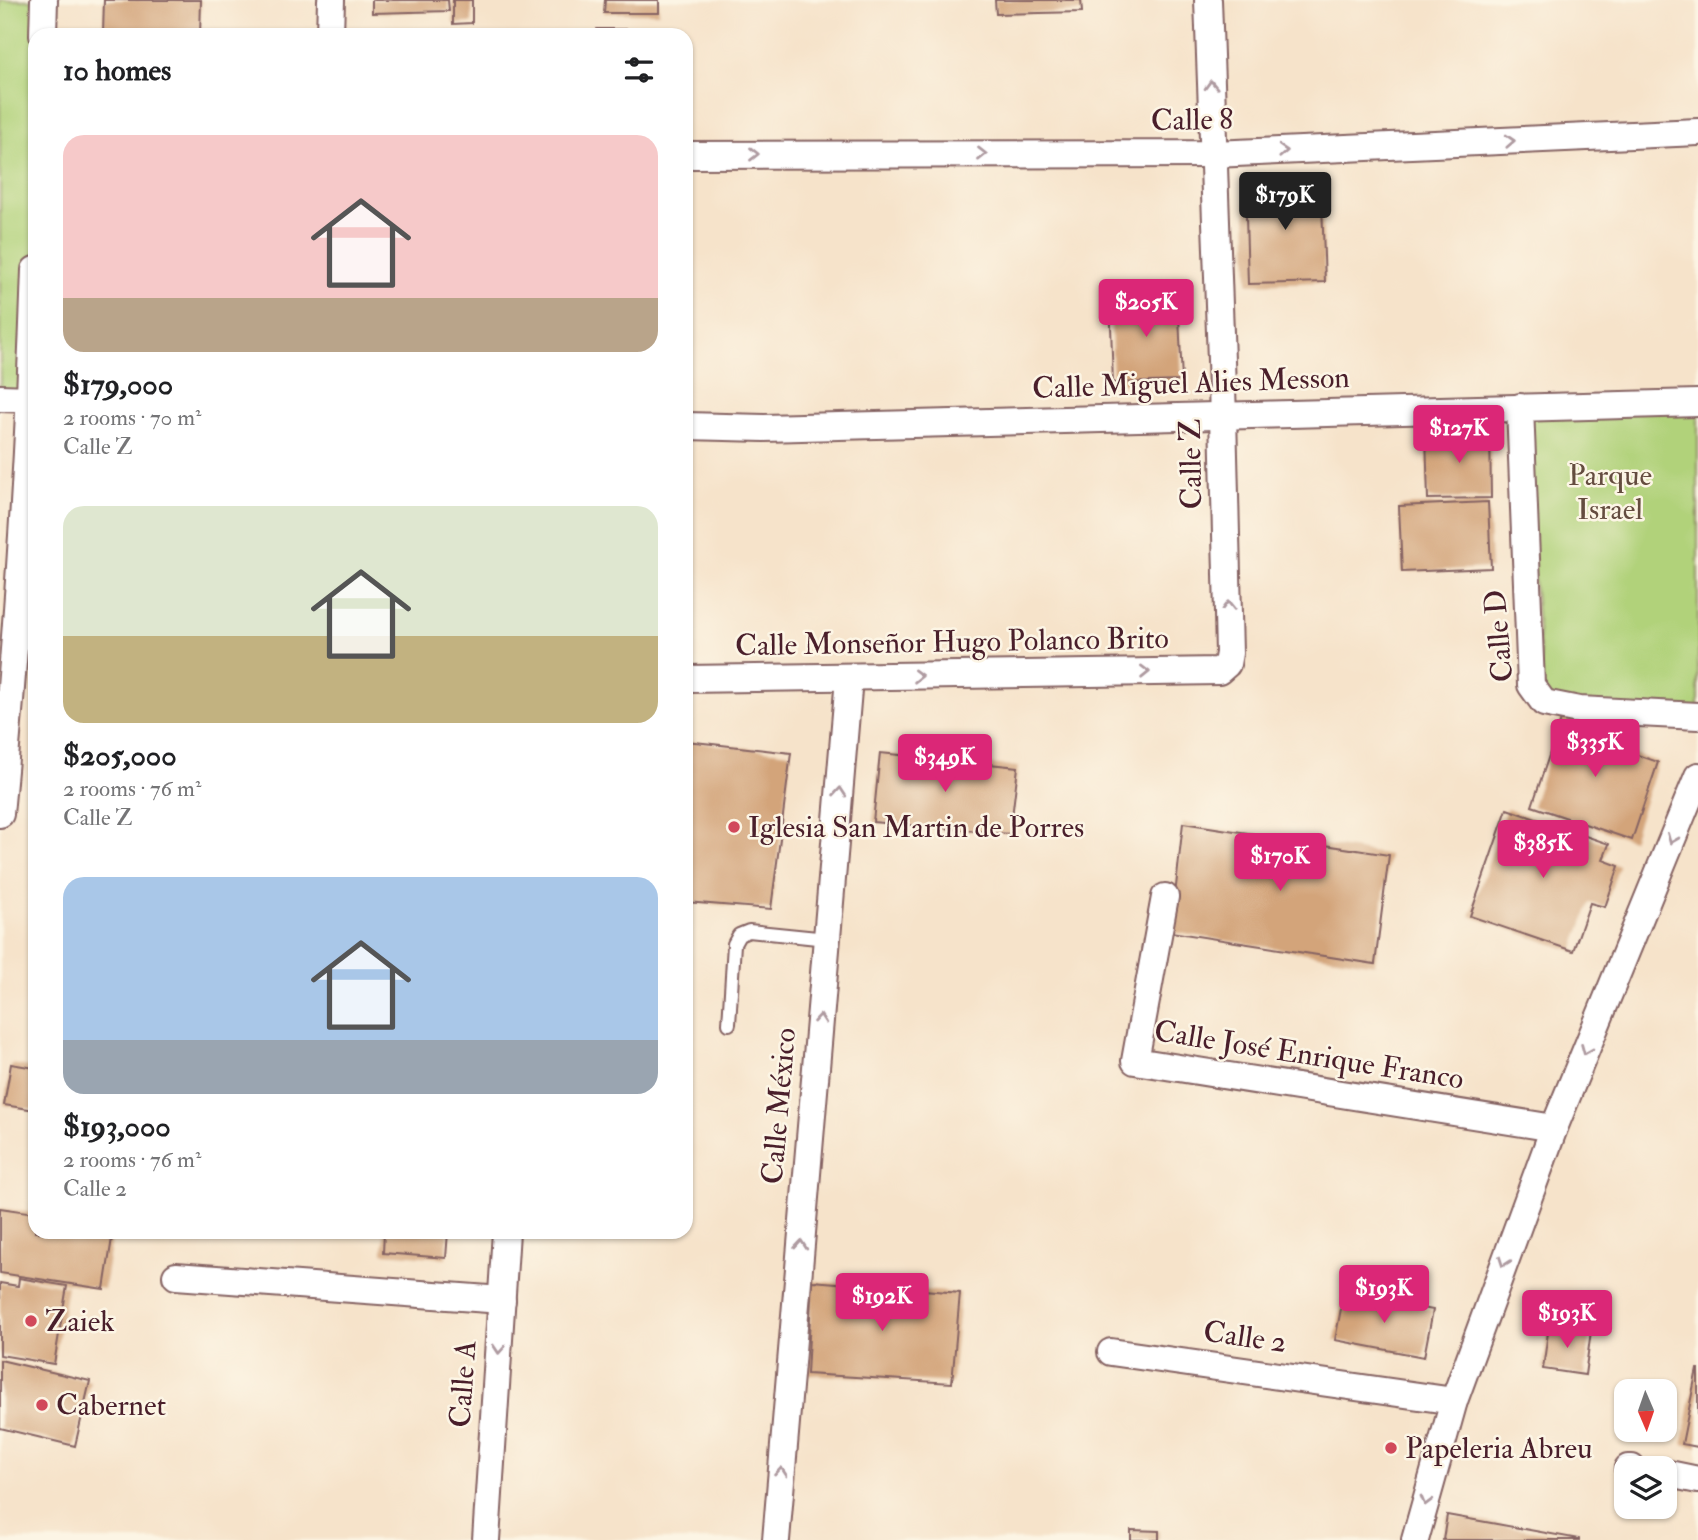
<!DOCTYPE html>
<meta charset="utf-8">
<style>
body{margin:0;font-family:"IM FELL Double Pica",serif;background:#f2f2f2;color:#202124;height:100vh;display:flex;flex-direction:column;font-size:26px;white-space:nowrap}
*{box-sizing:border-box;margin:0}
p{font-size:23px;color:#757577}
.icon{flex:none;width:38px;height:38px;fill:none;stroke:currentColor;stroke-width:2;stroke-linecap:round;stroke-linejoin:round}
.map{position:relative;flex:1;overflow:hidden}
.drawer{position:absolute;left:28px;top:28px;width:665px;height:1211px;display:flex;flex-direction:column;background:#fff;border-radius:21px;box-shadow:0 2px 5px #0004}
.drawer>*{flex:none}
.needle{width:46px;rotate:178deg}
.fabs{position:absolute;left:1614px;top:1379px;display:grid;gap:14px}
.fabs a{display:grid;place-items:center;width:63px;height:63px;border-radius:14px;background:#fff;box-shadow:0 2px 5px #0004;font-size:35px}
.price{position:absolute;translate:-50% -60px;padding:0 16px;border-radius:7px;background:#db2777;color:#fff;font-size:23px;line-height:46px;filter:drop-shadow(0 2px 4px #0008)}
.price::after{content:'';position:absolute;left:50%;top:42px;width:21px;height:16px;margin-left:-10px;background:inherit;clip-path:polygon(0 0,100% 0,50% 100%)}
.price.on{background:#222;color:#fff}
ul{padding:0;list-style:none}
li{display:grid;align-content:center;gap:14px;height:371px;padding:0 35px}
li span{display:grid;place-items:center;height:217px;border-radius:21px;color:#555}
li>.icon{margin-inline-start:auto}
span .icon{width:126px;height:126px;fill:#fffc;stroke-width:1}
li b{font-size:30px}
h2{display:flex;justify-content:space-between;align-items:center;height:84px;padding:0 35px;font-size:30px}
.map>svg:first-child{display:block}
</style>
<div class="map">
<svg width="1698" height="1540" viewBox="0 0 1698 1540">
<rect width="100%" height="100%" fill="#fcf5e5"/>
<filter id="ink" filterUnits="userSpaceOnUse"><feTurbulence type="fractalNoise" baseFrequency=".0143" numOctaves="2"/><feDisplacementMap in="SourceGraphic" scale="14" xChannelSelector="R" yChannelSelector="G"/><feConvolveMatrix kernelMatrix="1 2 1 2 8 2 1 2 1" color-interpolation-filters="sRGB"/></filter>
<filter id="wash" filterUnits="userSpaceOnUse"><feTurbulence type="fractalNoise" baseFrequency=".00686" numOctaves="4" result="noise"/><feDisplacementMap in="SourceGraphic" scale="28" xChannelSelector="R" yChannelSelector="G"/><feGaussianBlur stdDeviation="1.57" result="paint"/><feColorMatrix in="noise" values="0 0 0 0 0 0 0 0 0 0 0 0 0 0 0 0 0 1.4 0 .05"/><feComposite in="paint" operator="in"/></filter>
<g filter="url(#wash)">
<rect width="100%" height="100%" fill="#f6e3ca"/>
<g fill="#b1d27a" stroke="#7e7852" stroke-width="2">
<path d="M0,0H44L35,35V270L31,399L0,398Z"/>
<path d="M1698,403V716L1544,703L1520,407Z"/>
</g>
<g id="blocks">
<g fill="#d3a47a">
<path d="M104,0H201L200,35H103Z"/>
<path d="M372,0H448L449,11L372,13Z"/>
<path d="M453,0H472V23L453,24Z"/>
<path d="M605,0H659V13H604Z"/>
<path d="M995,0H1081L1082,12L996,14Z"/>
<rect x="597" y="29" width="59" height="6"/>
<path d="M1321,178L1325,282L1248,284L1245,182Z"/>
<path d="M1178,295L1182,381L1113,383L1110,297Z"/>
<path d="M1490,431L1491,498L1428,499L1426,433Z"/>
<path d="M1488,502L1491,568L1402,572L1399,506Z"/>
<path d="M1563,714L1628,736L1623,750L1658,762L1632,840L1532,806Z"/>
<path d="M686,741L791,753L771,909L686,902Z"/>
<path d="M880,753L1018,767L1010,834L873,822Z"/>
<path d="M1507,809L1609,844L1603,860L1619,866L1605,907L1590,903L1573,951L1470,916Z"/>
<path d="M1183,823L1389,855L1375,964L1171,932Z"/>
<path d="M11,1064L35,1068V1110L4,1105Z"/>
<path d="M0,1208L35,1213V1232H113L104,1289L0,1273Z"/>
<path d="M384,1232H448L446,1258L383,1253Z"/>
<path d="M19,1278L67,1286L54,1364L0,1355V1283L18,1286Z"/>
<path d="M812,1281L960,1293L952,1383L807,1374Z"/>
<path d="M1344,1293L1433,1310L1424,1357L1335,1340Z"/>
<path d="M1549,1325L1591,1331L1585,1375L1543,1369Z"/>
<path d="M0,1360L90,1381L75,1446L0,1428Z"/>
<path d="M1697,1369H1698V1447L1682,1444Z"/>
<path d="M1447,1515L1579,1539V1540H1443Z"/>
<path d="M1131,1530L1159,1531V1540H1131Z"/>
</g>
</g>
</g>
<g filter="url(#ink)">
<use href="#blocks" fill-opacity="0" stroke="#866463" stroke-width="2"/>
<g fill="none" stroke-linecap="round" stroke-linejoin="round">
<g stroke="#866463" stroke-width="16">
<path id="service" d="M729,1024L734,944L739,935L749,931L827,939"/>
</g>
<g stroke="#866463" stroke-width="30">
<g id="minor">
<path d="M43,35L44,0"/>
<path d="M330,35L331,0"/>
<path d="M686,155L1214,154L1698,132"/>
<path d="M0,398L31,399"/>
<path d="M1520,407L1531,685L1544,703L1579,710L1698,716"/>
<path d="M686,426L764,428L1698,403"/>
<path d="M686,679L1219,671L1227,664L1229,653L1223,416L1208,0"/>
<path d="M0,814C17,633 29,452 35,270"/>
<path d="M1165,897L1135,1061L1554,1128"/>
<path d="M176,1276L502,1300"/>
<path d="M1111,1352L1454,1401"/>
<path d="M1628,1468H1632"/>
<path d="M1664,1473L1698,1480"/>
<path d="M486,1540L506,1232"/>
<path d="M776,1540L849,678"/>
<path d="M1415,1540L1454,1401L1554,1128L1698,776"/>
</g>
</g>
<use href="#service" stroke="#fff" stroke-width="12"/>
<use href="#minor" stroke="#fff" stroke-width="26"/>
</g>
<defs><path id="oneway-chevron" d="M-2-3.5L2.5 0L-2 3.5" fill="none" stroke-width="1.6" stroke-linecap="round" stroke-linejoin="round" transform="scale(1.75)"/></defs>
<g stroke="#ae9aa0">
<use href="#oneway-chevron" transform="translate(1211 85) rotate(-92)"/>
<use href="#oneway-chevron" transform="translate(1510 141) rotate(-3)"/>
<use href="#oneway-chevron" transform="translate(1283 151) rotate(-3)"/>
<use href="#oneway-chevron" transform="translate(754 154)"/>
<use href="#oneway-chevron" transform="translate(982 154)"/>
<use href="#oneway-chevron" transform="translate(1228 606) rotate(-91)"/>
<use href="#oneway-chevron" transform="translate(1145 672) rotate(-1)"/>
<use href="#oneway-chevron" transform="translate(918 676) rotate(-1)"/>
<use href="#oneway-chevron" transform="translate(840 792) rotate(-85)"/>
<use href="#oneway-chevron" transform="translate(1672 839) rotate(112)"/>
<use href="#oneway-chevron" transform="translate(820 1019) rotate(-85)"/>
<use href="#oneway-chevron" transform="translate(1586 1050) rotate(112)"/>
<use href="#oneway-chevron" transform="translate(801 1245) rotate(-85)"/>
<use href="#oneway-chevron" transform="translate(1504 1262) rotate(110)"/>
<use href="#oneway-chevron" transform="translate(499 1349) rotate(94)"/>
<use href="#oneway-chevron" transform="translate(781 1472) rotate(-85)"/>
<use href="#oneway-chevron" transform="translate(1426 1501) rotate(105)"/>
</g>
</g>
<g fill="#d1495b" stroke="#fcf5e5" stroke-width="2.5">
<circle cx="734" cy="827" r="7"/>
<circle cx="31" cy="1321" r="7"/>
<circle cx="42" cy="1405" r="7"/>
<circle cx="1391" cy="1448" r="7"/>
</g>
<g text-anchor="middle" dominant-baseline="central" stroke-width="5" stroke-linejoin="round" paint-order="stroke">
<g font-size="30" fill="#4a1f2b" stroke="#fcf5e5">
<text transform="translate(1192 120) rotate(-1)">Calle 8</text>
<text transform="translate(1191 383) rotate(-2)">Calle Miguel Alies Messon</text>
<text transform="translate(1191 464) rotate(-91)">Calle Z</text>
<text transform="translate(1499 636) rotate(-95)">Calle D</text>
<text transform="translate(952 642) rotate(-1)">Calle Monseñor Hugo Polanco Brito</text>
<text transform="translate(1309 1055) rotate(9)">Calle José Enrique Franco</text>
<text transform="translate(779 1106) rotate(-85)">Calle México</text>
<text transform="translate(1245 1337) rotate(8)">Calle 2</text>
<text transform="translate(463 1384) rotate(-86)">Calle A</text>
</g>
<g font-size="30" fill="#644c3f" stroke="#fcf5e5">
<text x="1610" y="475">Parque<tspan x="1610" dy="34">Israel</tspan></text>
</g>
<g font-size="30" fill="#4a1f2b" stroke="#fcf5e5" text-anchor="start">
<text x="748" y="827">Iglesia San Martin de Porres</text>
<text x="45" y="1321">Zaiek</text>
<text x="56" y="1405">Cabernet</text>
<text x="1405" y="1448">Papeleria Abreu</text>
</g>
</g>
</svg>
<div class="fabs">
<a><svg class="needle" viewBox="-14 -14 28 28"><path d="M0-13l5 13h-10z" fill="#e53935"/><path d="M0 13l5-13h-10z" fill="#757577"/></svg></a>
<a><svg class="icon" aria-label="layers" viewBox="0 0 24 24"><path d="M12 4l9 5-9 5-9-5zM3 14l9 5 9-5"/></svg></a>
</div>
<b class="price on" style="left:1285px;top:232px">$179K</b>
<b class="price" style="left:1146px;top:339px">$205K</b>
<b class="price" style="left:1459px;top:465px">$127K</b>
<b class="price" style="left:1595px;top:779px">$335K</b>
<b class="price" style="left:945px;top:794px">$349K</b>
<b class="price" style="left:1543px;top:880px">$385K</b>
<b class="price" style="left:1280px;top:893px">$170K</b>
<b class="price" style="left:1384px;top:1325px">$193K</b>
<b class="price" style="left:882px;top:1333px">$192K</b>
<b class="price" style="left:1567px;top:1350px">$193K</b>
<section class="drawer">
<h2>10 homes<svg class="icon" aria-label="filters" viewBox="0 0 24 24"><path d="M4 7h16M4 17h16"/><circle cx="9" cy="7" r="2"/><circle cx="15" cy="17" r="2"/></svg></h2>
<ul>
<li><span style="background:linear-gradient(#f6c9c9 75%,#b9a48a 0)"><svg class="icon" aria-label="home" viewBox="0 0 24 24"><path d="M3 11l9-7 9 7M6 9v11h12V9"/></svg></span><div><b>$179,000</b><p>2 rooms · 70 m²</p><p>Calle Z</p></div></li>
<li><span style="background:linear-gradient(#dfe7d0 60%,#c2b280 0)"><svg class="icon" aria-label="home" viewBox="0 0 24 24"><path d="M3 11l9-7 9 7M6 9v11h12V9"/></svg></span><div><b>$205,000</b><p>2 rooms · 76 m²</p><p>Calle Z</p></div></li>
<li><span style="background:linear-gradient(#a9c7e8 75%,#9aa5b1 0)"><svg class="icon" aria-label="home" viewBox="0 0 24 24"><path d="M3 11l9-7 9 7M6 9v11h12V9"/></svg></span><div><b>$193,000</b><p>2 rooms · 76 m²</p><p>Calle 2</p></div></li>
</ul>
</section>
</div>
